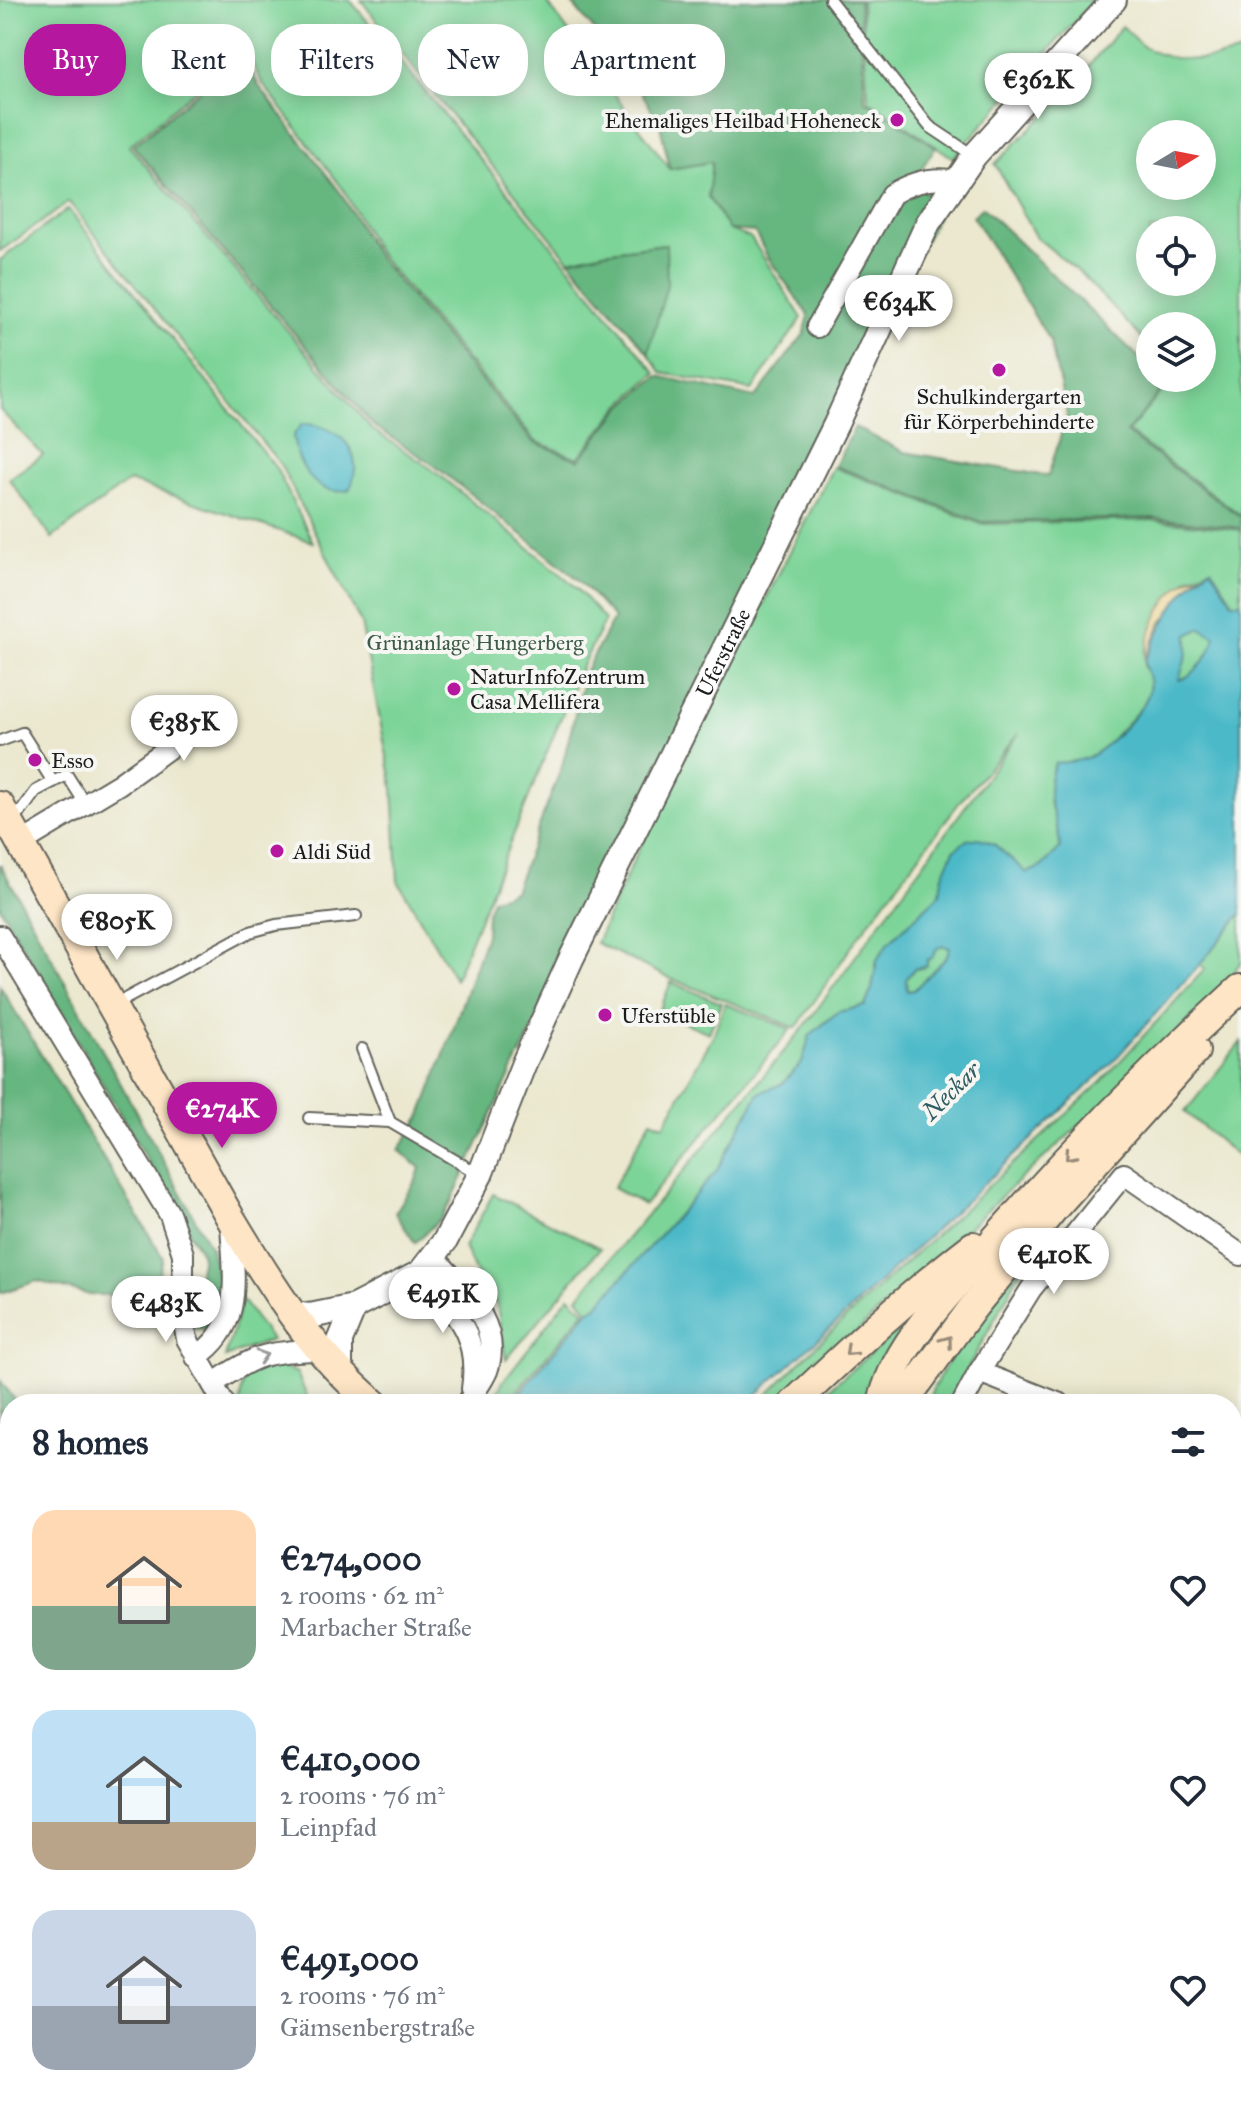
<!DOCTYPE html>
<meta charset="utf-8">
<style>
body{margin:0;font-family:"IM FELL Great Primer",serif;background:#f2f2f3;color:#1f2937;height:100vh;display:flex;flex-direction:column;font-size:30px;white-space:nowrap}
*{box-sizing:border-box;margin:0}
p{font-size:26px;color:#747a83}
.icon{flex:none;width:44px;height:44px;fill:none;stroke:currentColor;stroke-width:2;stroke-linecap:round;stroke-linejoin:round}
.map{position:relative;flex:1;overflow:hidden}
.drawer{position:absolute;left:0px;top:1394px;width:1242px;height:714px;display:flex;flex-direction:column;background:#fff;border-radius:32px 32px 0 0;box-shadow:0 4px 20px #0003}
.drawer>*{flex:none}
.guide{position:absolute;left:24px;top:24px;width:800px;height:72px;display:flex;gap:16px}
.needle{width:52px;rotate:80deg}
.fabs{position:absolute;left:1136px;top:120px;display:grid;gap:16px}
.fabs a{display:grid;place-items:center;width:80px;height:80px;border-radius:50%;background:#fff;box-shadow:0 4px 20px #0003;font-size:40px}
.price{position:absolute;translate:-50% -68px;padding:0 18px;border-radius:28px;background:#fff;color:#222;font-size:26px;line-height:52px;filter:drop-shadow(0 2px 4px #0008)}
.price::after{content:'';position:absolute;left:50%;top:48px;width:24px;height:18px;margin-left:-12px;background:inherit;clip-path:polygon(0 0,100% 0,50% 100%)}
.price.active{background:#b5179e;color:#fff}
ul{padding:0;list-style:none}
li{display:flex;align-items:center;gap:24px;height:200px;padding:0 32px}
li span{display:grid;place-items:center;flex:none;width:224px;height:160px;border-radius:24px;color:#555}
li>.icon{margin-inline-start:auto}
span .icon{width:96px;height:96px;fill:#fffc;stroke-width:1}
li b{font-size:34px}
h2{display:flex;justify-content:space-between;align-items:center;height:96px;padding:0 32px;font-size:34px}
.pill{padding:0 28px;border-radius:32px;background:#fff;box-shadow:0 4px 20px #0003;font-size:28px;line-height:72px}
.pill.active{background:#b5179e;color:#fff}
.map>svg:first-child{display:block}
</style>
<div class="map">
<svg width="1241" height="2107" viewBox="0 0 1241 2107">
<rect width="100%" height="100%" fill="#f6f6f2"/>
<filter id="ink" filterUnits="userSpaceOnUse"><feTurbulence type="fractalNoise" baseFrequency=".0125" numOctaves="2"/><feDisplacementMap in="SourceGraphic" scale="16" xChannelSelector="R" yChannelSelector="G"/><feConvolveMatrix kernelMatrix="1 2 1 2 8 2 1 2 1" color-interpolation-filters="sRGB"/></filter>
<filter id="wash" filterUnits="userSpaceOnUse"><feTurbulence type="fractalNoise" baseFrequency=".006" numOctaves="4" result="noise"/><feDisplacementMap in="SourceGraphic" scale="32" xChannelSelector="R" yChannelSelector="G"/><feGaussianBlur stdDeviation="1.8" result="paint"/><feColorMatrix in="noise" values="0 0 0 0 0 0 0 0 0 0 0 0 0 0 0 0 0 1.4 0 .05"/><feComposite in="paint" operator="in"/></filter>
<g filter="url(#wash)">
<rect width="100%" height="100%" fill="#ebe8cf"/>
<path fill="#d2bfc1" d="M392,2098H597L598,2107H390Z"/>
<g fill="#7dd498" stroke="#4c785a" stroke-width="2" fill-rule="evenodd">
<path d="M0,0H350L656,373L620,406L578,458L535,441L377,252L343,189L263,84L244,48L129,146L372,429L433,470L573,584L605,620L581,668L455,979L398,881L393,787L361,623L280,464L69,202L0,251Z"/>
<path d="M361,0H545L670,169L712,161L729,230L751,238L802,318L752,390L662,373L648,353L666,285V244L604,252L569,260L437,98Z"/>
<path d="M861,0H1094L953,158L868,100Z"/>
<path d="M1122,26C1129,32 1137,43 1146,48C1173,64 1212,61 1241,52V515L1128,432L1173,378H1202V326H1150V347L1082,275L1035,236L995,164L1067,92ZM1150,134H1202V186H1150ZM1150,230H1202V282H1150Z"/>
<path d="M68,209L276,468L313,542L129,481L52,538L9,479L43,455L0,410V260Z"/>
<path d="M833,467L981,524L1153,520L1241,530V602H1233L1211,568L1187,578L1145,650L1144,666L1150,677L1149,694L1141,708L1105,747L1087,758L1049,802L1059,832L1061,848L1041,867L1027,873L994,844L954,850L944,875L940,894L888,943L877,960L872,989L865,1006L838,1012L810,1035L802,1063L782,1084L759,1093L716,1172L597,1306L588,1311L578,1297L801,1031L1019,733L962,799L858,937L796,1028L667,977L596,943L637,853Z"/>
<path d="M1201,628L1216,637C1211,654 1196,676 1178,680L1187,654L1188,635Z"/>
<path d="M1241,914V962L1224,985L1138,1073L1016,1183L830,1357L784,1404H758L819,1343L1101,1082L1205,969L1200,964Z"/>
<path d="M944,946L950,948L946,958L914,990L907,991L906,979L914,969L923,968L937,948Z"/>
<path d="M671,982L721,1003L709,1033L659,1012Z"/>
<path d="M725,1004L791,1029L644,1205L613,1188L651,1120L664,1125L713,1036Z"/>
<path d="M1241,1042V1159L1185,1112Z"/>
<path d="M493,1194L600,1248L506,1360L497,1305L477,1275L464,1247Z"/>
<path d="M1026,1261L949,1404H926C949,1350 988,1306 1026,1261Z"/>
<path d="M569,1296L585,1311L506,1404H490L504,1380Z"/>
<path d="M242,1300L271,1340L225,1357Z"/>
<path d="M911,1319L860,1404H811Z"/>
<path d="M275,1363L297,1373L310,1404H240C242,1375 246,1369 275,1363Z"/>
</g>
<g fill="#66b680" stroke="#41694e" stroke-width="2">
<path d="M569,0H859L865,100L936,147L910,185L945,201L513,1069L451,1202L441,1218L415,1243L395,1213L416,1180L420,1168L399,1150L420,1118L449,1041L486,935L487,912L492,899L514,891L562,766L586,670L614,618L578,579L435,466L373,425L133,146L242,54L259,86L340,192L375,254L533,442L579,460L621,408L658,376L755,398L804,334L809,316L767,256L755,232L729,230L708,197L712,162L670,169L660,125L633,77Z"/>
<path d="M982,207L1150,368V378H1161L1167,384L1126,433L1241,517V528L1154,518L982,522L835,466L855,427L904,452L1048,476L1067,415L1050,341L973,217Z"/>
<path d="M666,244L667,285L648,353L569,260L604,252Z"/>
<path d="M0,864L211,1248L221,1287L212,1329L193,1328L194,1300L202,1255L0,907Z"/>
<path d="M0,986L163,1258L153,1295H90L37,1281L0,1293Z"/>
<path d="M0,1380L18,1404H10V1503L0,1499Z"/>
<path d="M10,1981V2098H189L187,2107H0V1990Z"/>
</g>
<path fill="#eeda9e" stroke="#857b5d" stroke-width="2" d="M1200,574L1160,625L1145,661C1147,628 1167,585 1200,574Z"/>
<g fill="#4cb9c8" stroke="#346a72" stroke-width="2" fill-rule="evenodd">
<path d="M302,424C339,424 368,453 349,490C315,498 297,465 293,436Z"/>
<path d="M1211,568L1232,602H1241V914L1200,964L1111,1064L846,1314L746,1404H510L588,1311L597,1306L716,1172L759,1093L782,1084L802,1063L810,1035L838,1012L865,1006L872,989L877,960L888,943L940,894L942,877L954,850L967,840L979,838L994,844L1027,873L1041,867L1060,848C1058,814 1040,799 1055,763C1065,762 1077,762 1086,758C1103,752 1146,709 1149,691C1152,679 1145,672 1145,661C1158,631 1181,584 1211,568ZM1201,628L1215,637C1211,654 1196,676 1179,680L1187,654L1188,635ZM944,946L950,948L946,958L914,990L907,991L906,979L914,969L927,966V960L932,958L937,948Z"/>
<path d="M189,2098H376L373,2107H187Z"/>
</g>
</g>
<g filter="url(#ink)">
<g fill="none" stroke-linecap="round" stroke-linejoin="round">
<g stroke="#64635b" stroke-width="14">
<g id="service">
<path d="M830,0L929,126L974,156"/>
<path d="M0,741L22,733L53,782L67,775L86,805"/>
<path d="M12,824L36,791L53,782"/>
<path d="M114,1005L250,932L276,925L356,916"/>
<path d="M362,1049L390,1122"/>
<path d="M309,1118L390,1122L480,1175"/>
<path d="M1232,2010L1241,2013"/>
<path d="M161,2107L162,2098"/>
<path d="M722,2107L724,2098"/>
</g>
</g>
<g stroke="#64635b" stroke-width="24">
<g id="minor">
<path d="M817,327L892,194C912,182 933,176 956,181"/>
<path d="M21,843L119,784L191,732"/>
<path d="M0,936L170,1215L183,1254V1318L187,1339L224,1404"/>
<path d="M434,1257C462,1289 504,1324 487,1371C482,1383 473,1393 467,1404"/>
<path d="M420,1273C454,1313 480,1332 472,1389"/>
<path d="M196,1357C247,1324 232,1272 231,1219"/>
<path d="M979,1372L1060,1404"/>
<path d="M213,1384C254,1355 267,1351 318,1350"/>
<path d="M962,1404L979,1372L1031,1289L1124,1174L1241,1255"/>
<path d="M1232,1471L1241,1475"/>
<path d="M1232,1652L1241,1640"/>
<path d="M1232,1894L1241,1859"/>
<path d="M1179,2098L1216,2107"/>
<path d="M693,2105L695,2098"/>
<path d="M1027,2107L1029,2098"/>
</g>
</g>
<g stroke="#64635b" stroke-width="28">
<g id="tertiary">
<path id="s1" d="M291,1314L310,1316L354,1307L420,1273L445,1241L480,1175L524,1063L571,959L836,424L928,223L974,156L1114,0"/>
<path d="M340,1372V1341L354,1307"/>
<path d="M1232,1762L1241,1766"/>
</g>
</g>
<g stroke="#64635b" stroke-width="32">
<g id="secondary">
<path d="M0,806L231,1219C273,1289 311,1350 374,1404"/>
<path d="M793,1404C851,1349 909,1295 973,1246"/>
<path d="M882,1404C894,1348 942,1301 978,1259C1060,1163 1147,1074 1240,989"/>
<path d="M902,1404L974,1306L1055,1207L1195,1051"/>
<path d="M638,2098L641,2107"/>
</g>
</g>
<use href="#service" stroke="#fff" stroke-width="10"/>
<use href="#minor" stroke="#fff" stroke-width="20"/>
<use href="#tertiary" stroke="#fff" stroke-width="24"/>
<use href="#secondary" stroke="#fde5c5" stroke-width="28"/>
</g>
<defs><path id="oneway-chevron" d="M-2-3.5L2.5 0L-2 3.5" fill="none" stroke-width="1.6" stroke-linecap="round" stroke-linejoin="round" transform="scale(2)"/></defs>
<g stroke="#988b79">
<use href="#oneway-chevron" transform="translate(1070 1155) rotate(133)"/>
<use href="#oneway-chevron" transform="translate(947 1341) rotate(-53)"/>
<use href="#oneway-chevron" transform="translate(850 1351) rotate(137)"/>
</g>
<use stroke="#999" href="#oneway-chevron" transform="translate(262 1356) rotate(-17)"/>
</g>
<g fill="#b5179e" stroke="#f6f6f2" stroke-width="3">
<circle cx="897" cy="120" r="8"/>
<circle cx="999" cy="370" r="8"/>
<circle cx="454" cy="689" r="8"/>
<circle cx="35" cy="760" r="8"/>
<circle cx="277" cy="851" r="8"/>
<circle cx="605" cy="1015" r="8"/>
</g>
<g text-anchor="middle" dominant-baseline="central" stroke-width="8" stroke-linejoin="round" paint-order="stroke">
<g font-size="22" fill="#1c1c1c" stroke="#f6f6f2" text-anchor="start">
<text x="881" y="120" text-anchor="end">Ehemaliges Heilbad Hoheneck</text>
<text x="999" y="396" text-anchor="middle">Schulkindergarten<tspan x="999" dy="25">für Körperbehinderte</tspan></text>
<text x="470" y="676">NaturInfoZentrum<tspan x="470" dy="25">Casa Mellifera</tspan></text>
<text x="51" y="760">Esso</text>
<text x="293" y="851">Aldi Süd</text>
<text x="621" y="1015">Uferstüble</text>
</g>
<g font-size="22" fill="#3e5c47" stroke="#f6f6f2">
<text x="475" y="642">Grünanlage Hungerberg</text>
</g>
<g font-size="22" fill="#1c1c1c" stroke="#f6f6f2">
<text stroke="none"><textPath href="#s1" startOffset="830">Uferstraße</textPath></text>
</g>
<g font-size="24" font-style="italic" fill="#2f5b61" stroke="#f6f6f2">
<text transform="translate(951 1091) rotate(-45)">Neckar</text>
</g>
</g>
</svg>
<div class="fabs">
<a><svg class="needle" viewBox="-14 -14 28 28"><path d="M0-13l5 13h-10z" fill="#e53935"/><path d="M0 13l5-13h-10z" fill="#747a83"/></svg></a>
<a><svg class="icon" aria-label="locate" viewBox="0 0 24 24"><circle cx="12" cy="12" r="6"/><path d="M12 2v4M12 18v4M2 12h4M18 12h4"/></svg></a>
<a><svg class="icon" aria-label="layers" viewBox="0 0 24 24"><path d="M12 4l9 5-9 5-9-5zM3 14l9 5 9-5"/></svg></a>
</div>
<b class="price" style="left:1038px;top:121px">€362K</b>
<b class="price" style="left:899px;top:343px">€634K</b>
<b class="price" style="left:184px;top:763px">€385K</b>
<b class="price" style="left:117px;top:962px">€805K</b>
<b class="price active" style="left:222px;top:1150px">€274K</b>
<b class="price" style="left:1054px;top:1296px">€410K</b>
<b class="price" style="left:443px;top:1335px">€491K</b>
<b class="price" style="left:166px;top:1344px">€483K</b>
<div class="guide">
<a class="pill active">Buy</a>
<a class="pill">Rent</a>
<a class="pill">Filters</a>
<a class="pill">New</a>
<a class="pill">Apartment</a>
</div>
<section class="drawer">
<h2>8 homes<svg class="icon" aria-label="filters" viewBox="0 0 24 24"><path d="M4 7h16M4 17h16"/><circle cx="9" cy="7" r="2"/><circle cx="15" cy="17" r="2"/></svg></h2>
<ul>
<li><span style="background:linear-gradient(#ffd9b3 60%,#7fa58c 0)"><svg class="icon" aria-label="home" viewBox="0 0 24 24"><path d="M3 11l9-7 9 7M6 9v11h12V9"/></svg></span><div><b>€274,000</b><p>2 rooms · 62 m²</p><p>Marbacher Straße</p></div><svg class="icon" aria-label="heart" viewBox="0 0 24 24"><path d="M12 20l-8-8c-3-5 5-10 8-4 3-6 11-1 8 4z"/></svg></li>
<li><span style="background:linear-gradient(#bfe0f5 70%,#b9a48a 0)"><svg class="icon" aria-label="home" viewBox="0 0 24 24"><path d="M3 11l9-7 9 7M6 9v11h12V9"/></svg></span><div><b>€410,000</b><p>2 rooms · 76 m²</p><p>Leinpfad</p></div><svg class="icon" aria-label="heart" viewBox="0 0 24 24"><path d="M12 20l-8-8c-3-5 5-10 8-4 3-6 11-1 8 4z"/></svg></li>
<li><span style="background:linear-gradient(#c9d6e8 60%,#9aa5b1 0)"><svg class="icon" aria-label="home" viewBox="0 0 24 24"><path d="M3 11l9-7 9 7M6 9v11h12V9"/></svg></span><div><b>€491,000</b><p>2 rooms · 76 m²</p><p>Gämsenbergstraße</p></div><svg class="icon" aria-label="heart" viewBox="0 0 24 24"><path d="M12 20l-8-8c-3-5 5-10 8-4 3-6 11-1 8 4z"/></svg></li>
</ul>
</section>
</div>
